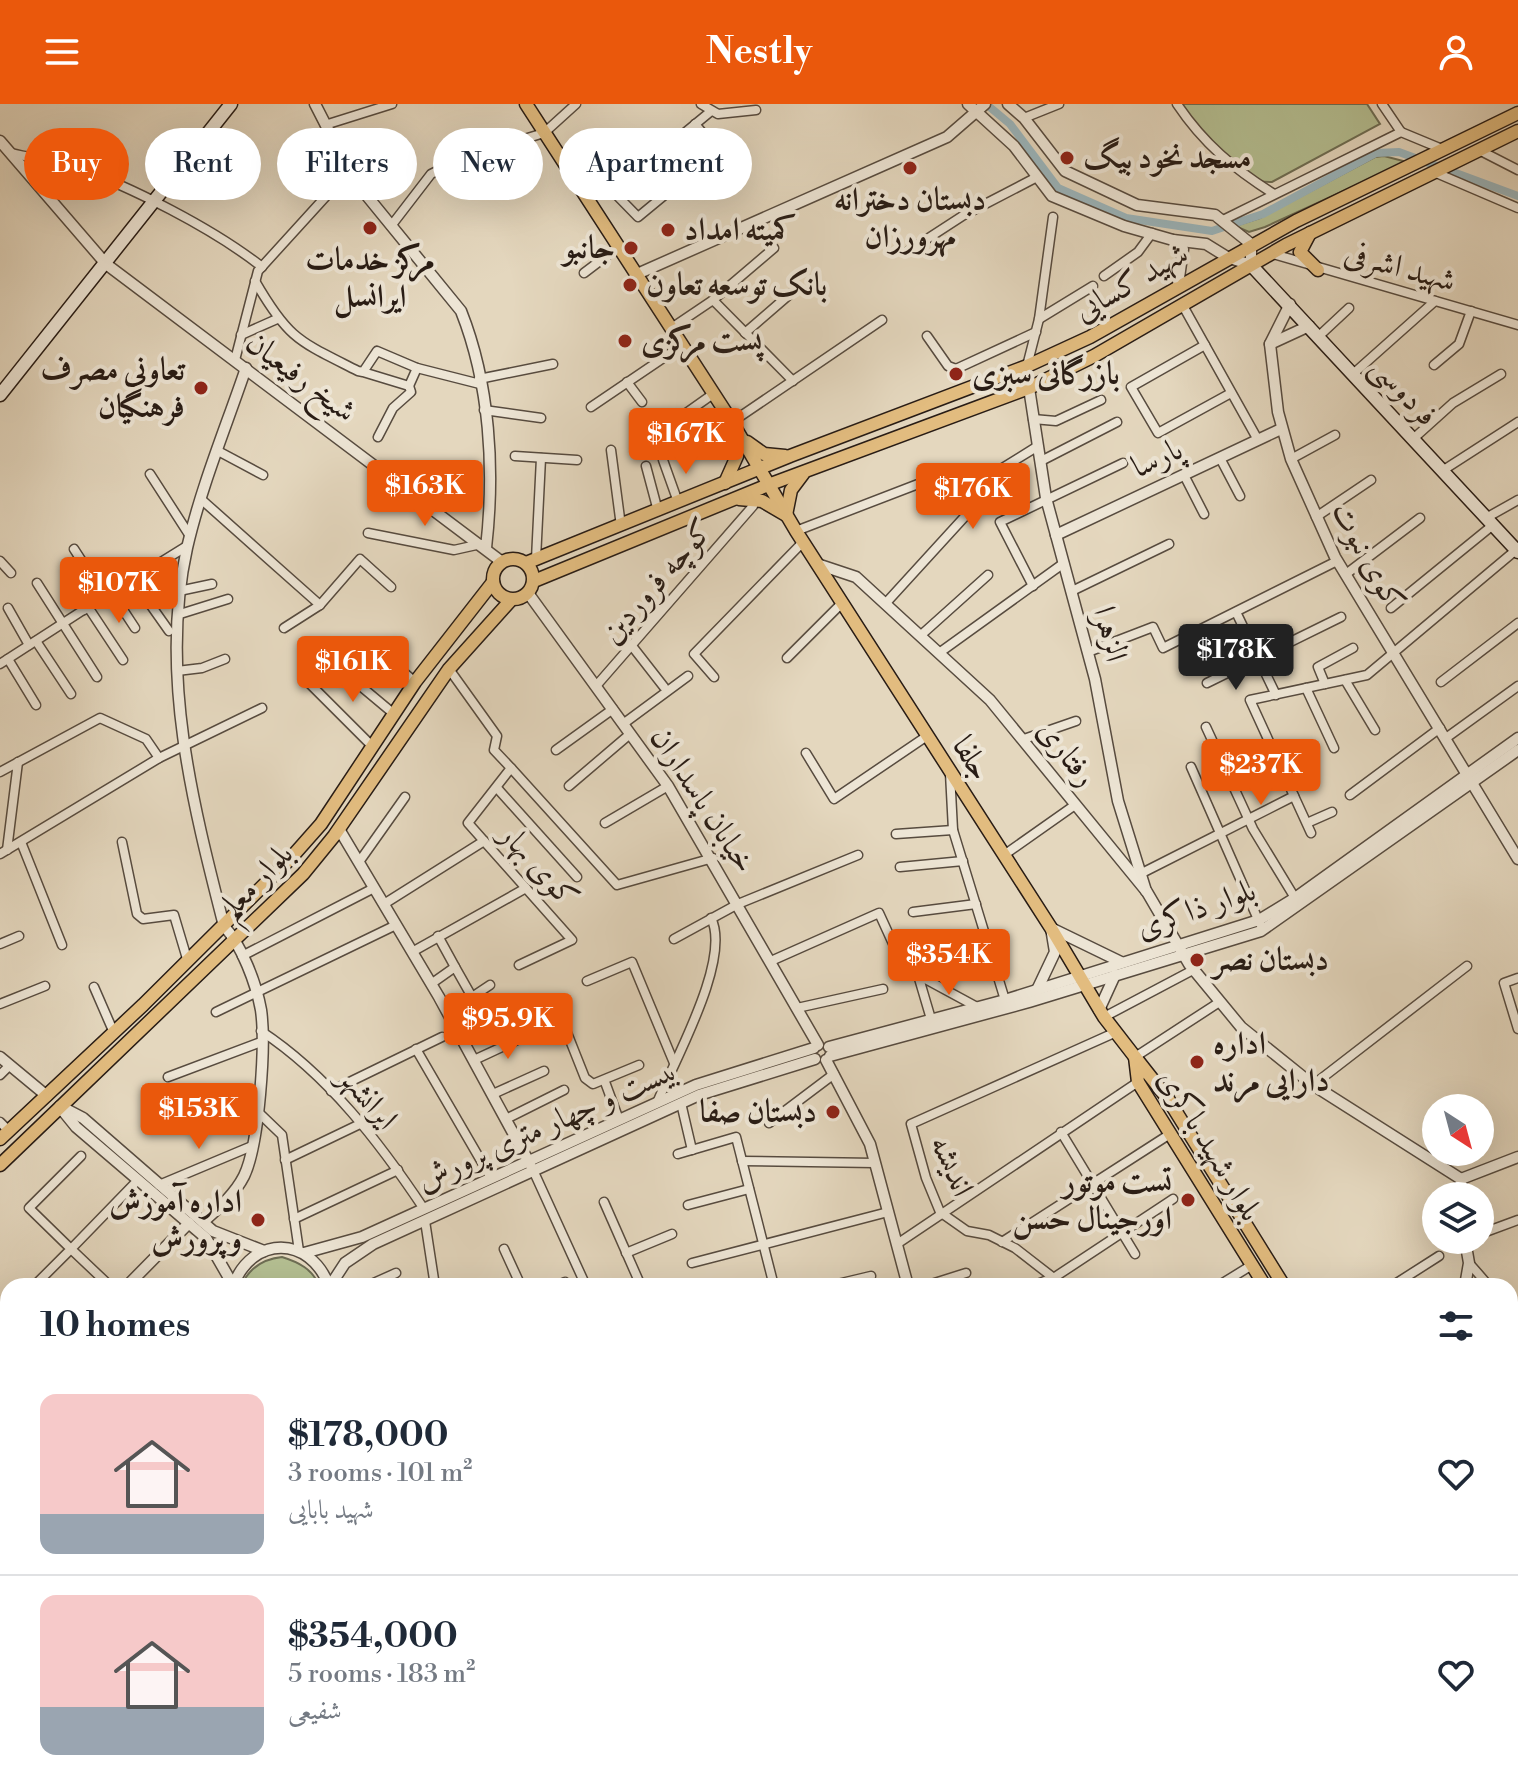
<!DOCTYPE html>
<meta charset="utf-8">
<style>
body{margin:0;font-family:"Libre Bodoni",Amiri,serif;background:#f2f2f3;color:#1f2937;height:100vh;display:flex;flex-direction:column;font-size:30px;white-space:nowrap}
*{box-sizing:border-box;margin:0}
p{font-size:26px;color:#747a83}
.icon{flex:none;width:44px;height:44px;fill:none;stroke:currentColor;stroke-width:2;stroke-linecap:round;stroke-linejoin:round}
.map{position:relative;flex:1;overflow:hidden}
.panel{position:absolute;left:0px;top:1174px;width:1518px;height:514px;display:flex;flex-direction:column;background:#fff;border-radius:24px 24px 0 0;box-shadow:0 8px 32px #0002}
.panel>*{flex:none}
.guide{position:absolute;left:24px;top:24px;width:800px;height:72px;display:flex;gap:16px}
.needle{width:52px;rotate:144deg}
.tools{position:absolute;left:1422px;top:990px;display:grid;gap:16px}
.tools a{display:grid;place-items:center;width:72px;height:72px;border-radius:50%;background:#fff;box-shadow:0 8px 32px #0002;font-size:40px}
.price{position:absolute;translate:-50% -68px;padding:0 18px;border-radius:8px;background:#ea580c;color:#fff;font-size:26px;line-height:52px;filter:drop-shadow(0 2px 4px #0008)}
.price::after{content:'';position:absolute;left:50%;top:48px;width:24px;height:18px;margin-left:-12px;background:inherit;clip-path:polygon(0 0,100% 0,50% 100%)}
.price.current{background:#222;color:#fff}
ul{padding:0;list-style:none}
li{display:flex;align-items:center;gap:24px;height:200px;padding:0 40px}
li+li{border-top:2px solid #e0e1e3}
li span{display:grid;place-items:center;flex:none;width:224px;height:160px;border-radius:16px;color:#555}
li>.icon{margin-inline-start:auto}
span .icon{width:96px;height:96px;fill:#fffc;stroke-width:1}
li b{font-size:34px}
h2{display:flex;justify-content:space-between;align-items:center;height:96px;padding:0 40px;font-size:34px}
.tag{padding:0 28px;border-radius:36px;background:#fff;box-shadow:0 8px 32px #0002;font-size:28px;line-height:72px}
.tag.current{background:#ea580c;color:#fff}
header{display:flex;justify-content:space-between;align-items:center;height:104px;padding:0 40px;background:#ea580c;color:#fff;font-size:36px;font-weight:700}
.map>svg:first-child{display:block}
</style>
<header><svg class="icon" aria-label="menu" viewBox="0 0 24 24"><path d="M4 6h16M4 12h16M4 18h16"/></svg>Nestly<svg class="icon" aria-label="person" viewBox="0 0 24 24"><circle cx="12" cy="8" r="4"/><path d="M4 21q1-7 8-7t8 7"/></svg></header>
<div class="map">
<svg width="1518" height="1687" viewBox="0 0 1518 1687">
<rect width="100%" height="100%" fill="#e4d7be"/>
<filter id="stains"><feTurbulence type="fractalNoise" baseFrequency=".0025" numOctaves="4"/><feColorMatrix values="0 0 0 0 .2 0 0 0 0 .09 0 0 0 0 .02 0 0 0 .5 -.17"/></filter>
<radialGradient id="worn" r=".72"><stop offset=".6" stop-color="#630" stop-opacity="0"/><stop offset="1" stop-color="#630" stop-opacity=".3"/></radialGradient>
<g fill="#b4be91" stroke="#6e6d53" stroke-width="2">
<path d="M1180,0H1367L1380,20L1272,78C1234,80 1199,28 1180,0Z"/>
<path d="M1384,52L1407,58L1265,123L1249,128L1235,122L1260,114L1375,53Z"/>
<path d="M282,1153C298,1158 313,1165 319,1182H241C249,1164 263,1155 282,1153Z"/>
</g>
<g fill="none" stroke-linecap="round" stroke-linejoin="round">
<path stroke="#9bb6bd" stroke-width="8" d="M986,0L1010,20L1058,84L1126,114L1212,127L1263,110L1376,49L1399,48L1518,92"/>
<g stroke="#574b3f" stroke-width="11">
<g id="minor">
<path d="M701,0L718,10L756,6"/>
<path d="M1177,0C1203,39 1234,65 1274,90"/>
<path d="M1382,0L1401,28L1442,45"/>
<path d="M1024,14L1059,0"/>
<path d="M325,21L392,0"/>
<path d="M1479,46L1518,66"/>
<path d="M11,49C31,54 52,56 72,62C130,82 214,125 262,163"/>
<path d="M559,53L593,34"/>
<path d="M1434,68L1518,104"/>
<path d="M578,82L594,68L638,113L718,47L695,20"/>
<path d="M614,87L710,8"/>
<path d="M1223,116L1401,28"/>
<path d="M391,122L431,70L465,53L544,29L576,0"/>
<path d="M907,148L964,111L1037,73"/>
<path d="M1270,149L1518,221"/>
<path d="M584,169L617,144"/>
<path d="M1104,172L1138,148L1152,129"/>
<path d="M255,177C289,236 299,237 358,267L363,268L377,247L417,264L409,282L363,268"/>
<path d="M713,196L774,144"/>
<path d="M1182,200L1258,336"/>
<path d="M1039,215L1093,182"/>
<path d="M670,225L713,196L793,277"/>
<path d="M745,229L790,190"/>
<path d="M241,231L277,215"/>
<path d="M927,232L948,262L956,265L1036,228"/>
<path d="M1319,232L1349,204"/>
<path d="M1205,241L1131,283L1158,329L1231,289"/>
<path d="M235,256L258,167L349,67"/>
<path d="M1434,261L1459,240L1471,207"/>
<path d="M1027,262L1039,215L1053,113"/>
<path d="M417,264L480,280"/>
<path d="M1353,270L1435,197"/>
<path d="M479,275L553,260"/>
<path d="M627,278L642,298"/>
<path d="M591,303L681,242"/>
<path d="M484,306L541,314"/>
<path d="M682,312L713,290"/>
<path d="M1033,315L1056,317L1101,296"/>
<path d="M732,318L882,216"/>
<path d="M378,333L393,304L411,288L409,282"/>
<path d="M1413,335L1453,299L1501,270"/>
<path d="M611,346L621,422"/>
<path d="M218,347L263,371"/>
<path d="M515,352L577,356"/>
<path d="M1220,354L1240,392"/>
<path d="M1291,355L1335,331"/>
<path d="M663,356L678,398"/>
<path d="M1041,357L1117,318"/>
<path d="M646,362L658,407"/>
<path d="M1442,367L1518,318"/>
<path d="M150,370L190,432"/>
<path d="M1184,371L1204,410"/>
<path d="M202,396L320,501"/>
<path d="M1316,413L1371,376"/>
<path d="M1486,414L1518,396"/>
<path d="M796,427L939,372"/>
<path d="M368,429L454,446L481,440"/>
<path d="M74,445L105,493L187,442"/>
<path d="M536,455L541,354"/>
<path d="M0,457L11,469"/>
<path d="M1346,470L1420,414"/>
<path d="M133,476L169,527"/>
<path d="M37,479L97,573"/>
<path d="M66,480L84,506"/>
<path d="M1033,482L1000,418L1123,359"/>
<path d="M179,487L212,480"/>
<path d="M1072,487L1169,440"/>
<path d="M112,489L135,524"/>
<path d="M885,500L969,408L959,391L1038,342"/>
<path d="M8,504L29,541"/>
<path d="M1391,504L1493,421"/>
<path d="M1236,508L1276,591"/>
<path d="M180,510L228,495"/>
<path d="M284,524L320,501L360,455L391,483"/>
<path d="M920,532L988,471"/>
<path d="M36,537L71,590"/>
<path d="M373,542L415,578"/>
<path d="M632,542L664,583"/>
<path d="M1088,548L1153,523L1163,544L1337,457"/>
<path d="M939,549L1064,459"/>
<path d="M787,554L842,499"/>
<path d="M8,555L36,601"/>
<path d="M333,559L394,610"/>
<path d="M0,560L88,503L123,556"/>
<path d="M449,565L497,632L494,646L511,664L468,719L572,836L519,861"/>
<path d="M177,567L202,564L225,555"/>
<path d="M714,573L694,550L803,438"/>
<path d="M1345,576L1375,626"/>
<path d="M1441,578L1518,519"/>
<path d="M1207,579L1341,513"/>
<path d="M310,580L372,642"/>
<path d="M1325,580L1318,563L1353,544"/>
<path d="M596,582L753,402"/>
<path d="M1306,584L1334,644"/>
<path d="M623,620L688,572"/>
<path d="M1206,623L1253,725L1295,794"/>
<path d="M1446,634L1518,582"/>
<path d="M1024,635L1076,617"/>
<path d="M556,646L613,605"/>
<path d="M806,649L834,695L927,632"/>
<path d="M1191,663L1260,820"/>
<path d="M511,664L617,781L713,754"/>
<path d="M0,668L100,614L146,635L159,654"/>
<path d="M950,669L953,726L1005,896"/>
<path d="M569,682L630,630"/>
<path d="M497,684L577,773"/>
<path d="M1350,691L1440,624"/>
<path d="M605,719L668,682"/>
<path d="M1307,719L1332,708"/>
<path d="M1311,729L1250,596L1367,571L1516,446"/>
<path d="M896,730L953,726"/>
<path d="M21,738L62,841"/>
<path d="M122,738L137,810L143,815L174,811L188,858"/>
<path d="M7,746L18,658"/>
<path d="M0,750L159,654L262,604"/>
<path d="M1004,751L1075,701"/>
<path d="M359,758L405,693"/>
<path d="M900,763L963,757"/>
<path d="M1142,769L1294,692"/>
<path d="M384,800L484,737"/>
<path d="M913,808L976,800"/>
<path d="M438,832L455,863"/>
<path d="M674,835L738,800L858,751"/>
<path d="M0,840L19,832"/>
<path d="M412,848L526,784"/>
<path d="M242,852L374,784"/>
<path d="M932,856L991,848"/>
<path d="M771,857L879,809L895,844"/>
<path d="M1518,874L1504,879L1518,925"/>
<path d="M587,877L632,858L674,959"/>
<path d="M431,880L455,863L472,893L490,881"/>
<path d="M94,883L114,929"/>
<path d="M0,900L45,882"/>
<path d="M556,901L585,974L593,980L639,961"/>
<path d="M797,904L883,885"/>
<path d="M216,908L396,821"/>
<path d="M1104,913L1193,866"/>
<path d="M931,915L918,871L977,903"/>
<path d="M261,927C328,971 380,1039 424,1105"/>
<path d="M416,945L491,1074"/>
<path d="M1135,953L1218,899"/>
<path d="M474,956L530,930"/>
<path d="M0,971L10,961"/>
<path d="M168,973L261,938"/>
<path d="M605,978L619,1016"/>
<path d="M1313,981L1467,862"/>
<path d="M331,987L442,933"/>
<path d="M493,990L544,967"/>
<path d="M657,999C674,957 732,855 711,814"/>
<path d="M681,999L692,1046"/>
<path d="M257,1007L282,1031L299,1147"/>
<path d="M506,1015L564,986"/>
<path d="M0,1018L9,1027"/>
<path d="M769,1019L834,970"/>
<path d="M1061,1028L1135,1150"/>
<path d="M678,1050L736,1033L774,1182"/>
<path d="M285,1056L360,1020"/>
<path d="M742,1057L875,1059"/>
<path d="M533,1066L586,1182"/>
<path d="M159,1081L252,1042"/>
<path d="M604,1098L641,1182"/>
<path d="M688,1101L749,1085"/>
<path d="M294,1115L398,1066"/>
<path d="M425,1117L435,1182"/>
<path d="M1480,1130L1518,1116"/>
<path d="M1002,1138L1170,1030"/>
<path d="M897,1140L1138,978"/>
<path d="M504,1145L521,1182"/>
<path d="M626,1149L672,1130"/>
<path d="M692,1159L888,1108"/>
<path d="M1469,1159L1489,1182"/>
<path d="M34,1182L71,1145L29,1104L81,1052"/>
<path d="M110,1182L71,1145L138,1076"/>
<path d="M367,1182L396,1169"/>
<path d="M556,1182L565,1178"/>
<path d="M829,1182L871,1172"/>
<path d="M925,1182L966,1169"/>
<path d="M1032,1182L1055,1173L1173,1095"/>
<path d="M1064,1182L1015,1144L989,1131L967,1127L940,1108L926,1074L911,1020L1114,929"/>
<path d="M1218,1182L1252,1161"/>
<path d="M1392,1182L1439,1152"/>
<path d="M1510,1214L1518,1226"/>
<path d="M1510,1384L1518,1379"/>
<path d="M0,1431L8,1436"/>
<path d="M1510,1454L1518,1449"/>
<path d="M0,1508L8,1499"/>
<path d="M268,1680L273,1687"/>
<path d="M492,1680L502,1687"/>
<path d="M876,1680L880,1687"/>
<path d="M1230,1680L1232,1687"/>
<path d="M136,1687L146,1680"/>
<path d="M234,1687L245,1680"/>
<path d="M315,1687L317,1680"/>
<path d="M598,1687L602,1680"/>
<path d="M713,1687L718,1680"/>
<path d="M910,1687L932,1680"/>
</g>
</g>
<g stroke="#574b3f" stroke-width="13">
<g id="tertiary">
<path d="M315,0L354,76L461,207C490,280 495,366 486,444"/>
<path d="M968,0L1014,42L1052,92L1124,122L1173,136L1206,140L1227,153L1251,161V140L1215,111L1137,101L1065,67L1024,14L1008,0"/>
<path d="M0,37L106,160L502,458"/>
<path d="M1173,136L1183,145L1178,181"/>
<path d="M635,171L947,33L985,0"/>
<path d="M1290,200L1270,240L1278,308L1291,355L1335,453L1518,755"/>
<path d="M1270,240L1309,222"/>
<path d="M1029,284L1046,394L1095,575L1118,697L1146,787"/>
<path d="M1056,431L1281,325"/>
<path d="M817,460L856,473L990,596L1147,788L1189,860L1241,923L1313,981L1461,1075V1092"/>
<path d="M528,489L668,682L818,941"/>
<path d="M339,725L439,893L530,1060"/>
<path d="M1037,886L1055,848L1051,824L1121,858"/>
<path d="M1099,906L1115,871"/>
<path d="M829,943L1005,896L1259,816L1295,794L1518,634"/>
<path d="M830,952L1029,898L1261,827L1518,646"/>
<path d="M0,953L47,992"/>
<path d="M826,956L870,1040L908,1182"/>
<path d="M60,1002L83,1014L213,1127L264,1147"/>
<path d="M63,1007L76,1023L206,1134L233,1181"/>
<path d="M1461,1075L1518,1053"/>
<path d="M203,1118C218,1105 235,1090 244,1072C259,1041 266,941 261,906C256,879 242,842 224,822C193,701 159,569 187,444C201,383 226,323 246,264"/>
<path d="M1465,1136L1469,1159L1465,1182"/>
<path d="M304,1149L362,1133L696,981L814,944"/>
<path d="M127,1182L189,1119"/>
<path d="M233,1182C252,1131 310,1131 329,1182"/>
<path d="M330,1182L345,1159L373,1140L699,991L815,955"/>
<path d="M0,1340L8,1329"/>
<path d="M0,1408L8,1402"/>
<path d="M0,1421L8,1415"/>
<path d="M1510,1586L1518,1576"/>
<path d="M828,1680L836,1687"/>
<path d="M850,1680L858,1687"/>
<path d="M1056,1680L1059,1687"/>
<path d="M1336,1687L1347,1680"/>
<path d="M1360,1687L1371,1680"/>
</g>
</g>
<g stroke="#281c15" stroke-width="15">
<g id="secondary">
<path d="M1251,161L1518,448"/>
<path d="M0,291L231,0"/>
</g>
</g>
<g stroke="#281c15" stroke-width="15">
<g id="primary">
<path d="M526,0L732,318L796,427L1051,824L1104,913L1135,953"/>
<path d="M1310,129L1300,148L1318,166"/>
<path d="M747,338L764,350L785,352"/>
<path d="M725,379L737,352L739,331"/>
<path d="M739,395L762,397L786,411L791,386L803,370"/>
<circle cx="513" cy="475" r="20"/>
<path d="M526,459L790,352L1027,262L1090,233L1296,117L1518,9"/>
<path d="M534,477L768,381L1029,284L1094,252L1286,141L1518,27"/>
<path d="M0,1035L143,901L290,755L321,720L415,578L493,478"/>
<path d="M0,1061L303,770L334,732L449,565L511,496"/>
<path d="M1265,1182L1138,978L1135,953L1168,995L1284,1182"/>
<path d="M1510,1535L1518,1547"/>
<path d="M1510,1563L1518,1568"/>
</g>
</g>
<use href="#minor" stroke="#ede5d5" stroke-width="8"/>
<use href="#tertiary" stroke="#ede5d5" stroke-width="10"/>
<use href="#secondary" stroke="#ede5d5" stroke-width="12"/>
<use href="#primary" stroke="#e2bc7f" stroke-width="12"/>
</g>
<g fill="#8f2418" stroke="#ede5d5" stroke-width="3">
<circle cx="1067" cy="54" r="8"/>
<circle cx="910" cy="64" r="8"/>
<circle cx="370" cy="124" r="8"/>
<circle cx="668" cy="126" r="8"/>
<circle cx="631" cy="144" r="8"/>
<circle cx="630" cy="181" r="8"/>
<circle cx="625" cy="237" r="8"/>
<circle cx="956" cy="270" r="8"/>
<circle cx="201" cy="284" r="8"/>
<circle cx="1197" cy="856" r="8"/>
<circle cx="1197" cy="958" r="8"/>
<circle cx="833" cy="1008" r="8"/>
<circle cx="1188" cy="1096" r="8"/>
<circle cx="258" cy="1116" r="8"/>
</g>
<g text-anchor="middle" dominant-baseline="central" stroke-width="8" stroke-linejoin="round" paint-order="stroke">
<g font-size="32" font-weight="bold" fill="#281c15" stroke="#ede5d5" text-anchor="start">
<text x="1083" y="54">مسجد نخود‌ بیگ</text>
<text x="910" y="96" text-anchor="middle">دبستان دخترانه<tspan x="910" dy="37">مهرورزان</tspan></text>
<text x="684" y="126">کمیته امداد</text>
<text x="615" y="144" text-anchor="end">جانبو</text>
<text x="370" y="156" text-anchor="middle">مرکز خدمات<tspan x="370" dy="37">ایرانسل</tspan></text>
<text x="646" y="181">بانک توسعه تعاون</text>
<text x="641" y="237">پست مرکزی</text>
<text x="185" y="266" text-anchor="end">تعاونی مصرف<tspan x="185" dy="37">فرهنگیان</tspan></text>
<text x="972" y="270">بازرگانی سبزی</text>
<text x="1213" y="856">دبستان نصر</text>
<text x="1213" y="940">اداره<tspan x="1213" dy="37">دارایی مرند</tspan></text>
<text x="817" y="1008" text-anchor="end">دبستان صفا</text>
<text x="1172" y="1078" text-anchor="end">تست موتور<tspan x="1172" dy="37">اورجینال حسن</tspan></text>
<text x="242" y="1098" text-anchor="end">اداره آموزش<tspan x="242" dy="37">و پرورش</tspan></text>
</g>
<g font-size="32" fill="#281c15" stroke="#ede5d5">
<text transform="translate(1400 163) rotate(15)">شهید اشرفی</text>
<text transform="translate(1131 178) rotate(-30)">شهید کسایی</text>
<text transform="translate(301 273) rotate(37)">شیخ رفیعیان</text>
<text transform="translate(1404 287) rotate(47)">فردوسی</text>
<text transform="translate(1157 354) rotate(-25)">پارسا</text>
<text transform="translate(1368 452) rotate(61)">کوی نبوت</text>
<text transform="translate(657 477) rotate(-49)">کوچه فروردین</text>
<text transform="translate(1110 530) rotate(76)">الزهرا</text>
<text transform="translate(1067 649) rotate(52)">رفتاری</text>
<text transform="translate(972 654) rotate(57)">جلفا</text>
<text transform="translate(703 696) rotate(57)">خیابان پاسداران</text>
<text transform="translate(539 762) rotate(48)">کوی بهار</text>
<text transform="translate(256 777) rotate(-46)">بلوار معلم</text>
<text transform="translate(1196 805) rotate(-19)">بلوار ذاکری</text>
<text transform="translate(368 994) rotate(49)">ایرانشهر</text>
<text transform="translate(547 1021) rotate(-24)">بیست و چهار متری پرورش</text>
<text transform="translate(1210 1041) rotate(59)">بلوار شهید باکری</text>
<text transform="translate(952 1062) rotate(66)">اندیشه</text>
</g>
</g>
<rect width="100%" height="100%" filter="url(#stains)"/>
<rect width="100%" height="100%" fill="url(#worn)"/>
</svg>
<div class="tools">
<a><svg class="needle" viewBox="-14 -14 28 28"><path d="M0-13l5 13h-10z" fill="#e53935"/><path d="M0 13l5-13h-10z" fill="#747a83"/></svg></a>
<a><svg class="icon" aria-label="layers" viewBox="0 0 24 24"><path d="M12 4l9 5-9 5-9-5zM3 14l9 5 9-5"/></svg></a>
</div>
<b class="price" style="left:686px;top:372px">$167K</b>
<b class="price" style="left:425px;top:424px">$163K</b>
<b class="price" style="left:973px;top:427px">$176K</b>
<b class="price" style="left:119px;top:521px">$107K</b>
<b class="price current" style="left:1236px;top:588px">$178K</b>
<b class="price" style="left:353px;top:600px">$161K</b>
<b class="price" style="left:1261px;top:703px">$237K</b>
<b class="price" style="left:949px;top:893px">$354K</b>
<b class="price" style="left:508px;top:957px">$95.9K</b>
<b class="price" style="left:199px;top:1047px">$153K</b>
<div class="guide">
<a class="tag current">Buy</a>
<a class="tag">Rent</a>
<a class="tag">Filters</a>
<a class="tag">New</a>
<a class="tag">Apartment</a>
</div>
<section class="panel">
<h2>10 homes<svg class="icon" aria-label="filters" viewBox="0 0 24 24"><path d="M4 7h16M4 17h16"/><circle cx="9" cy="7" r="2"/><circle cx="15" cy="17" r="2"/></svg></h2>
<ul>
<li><span style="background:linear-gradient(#f6c9c9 75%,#9aa5b1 0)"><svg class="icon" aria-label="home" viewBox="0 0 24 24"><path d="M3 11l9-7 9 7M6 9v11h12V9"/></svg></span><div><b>$178,000</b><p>3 rooms · 101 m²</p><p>شهید بابایی</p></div><svg class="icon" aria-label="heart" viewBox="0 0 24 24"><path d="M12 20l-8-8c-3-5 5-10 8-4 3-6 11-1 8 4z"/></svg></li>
<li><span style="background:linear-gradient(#f6c9c9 70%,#9aa5b1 0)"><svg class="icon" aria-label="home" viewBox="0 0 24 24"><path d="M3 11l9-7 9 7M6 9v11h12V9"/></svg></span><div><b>$354,000</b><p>5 rooms · 183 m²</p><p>شفیعی</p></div><svg class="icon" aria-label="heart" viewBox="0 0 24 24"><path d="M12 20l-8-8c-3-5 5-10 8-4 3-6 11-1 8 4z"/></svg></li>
</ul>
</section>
</div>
